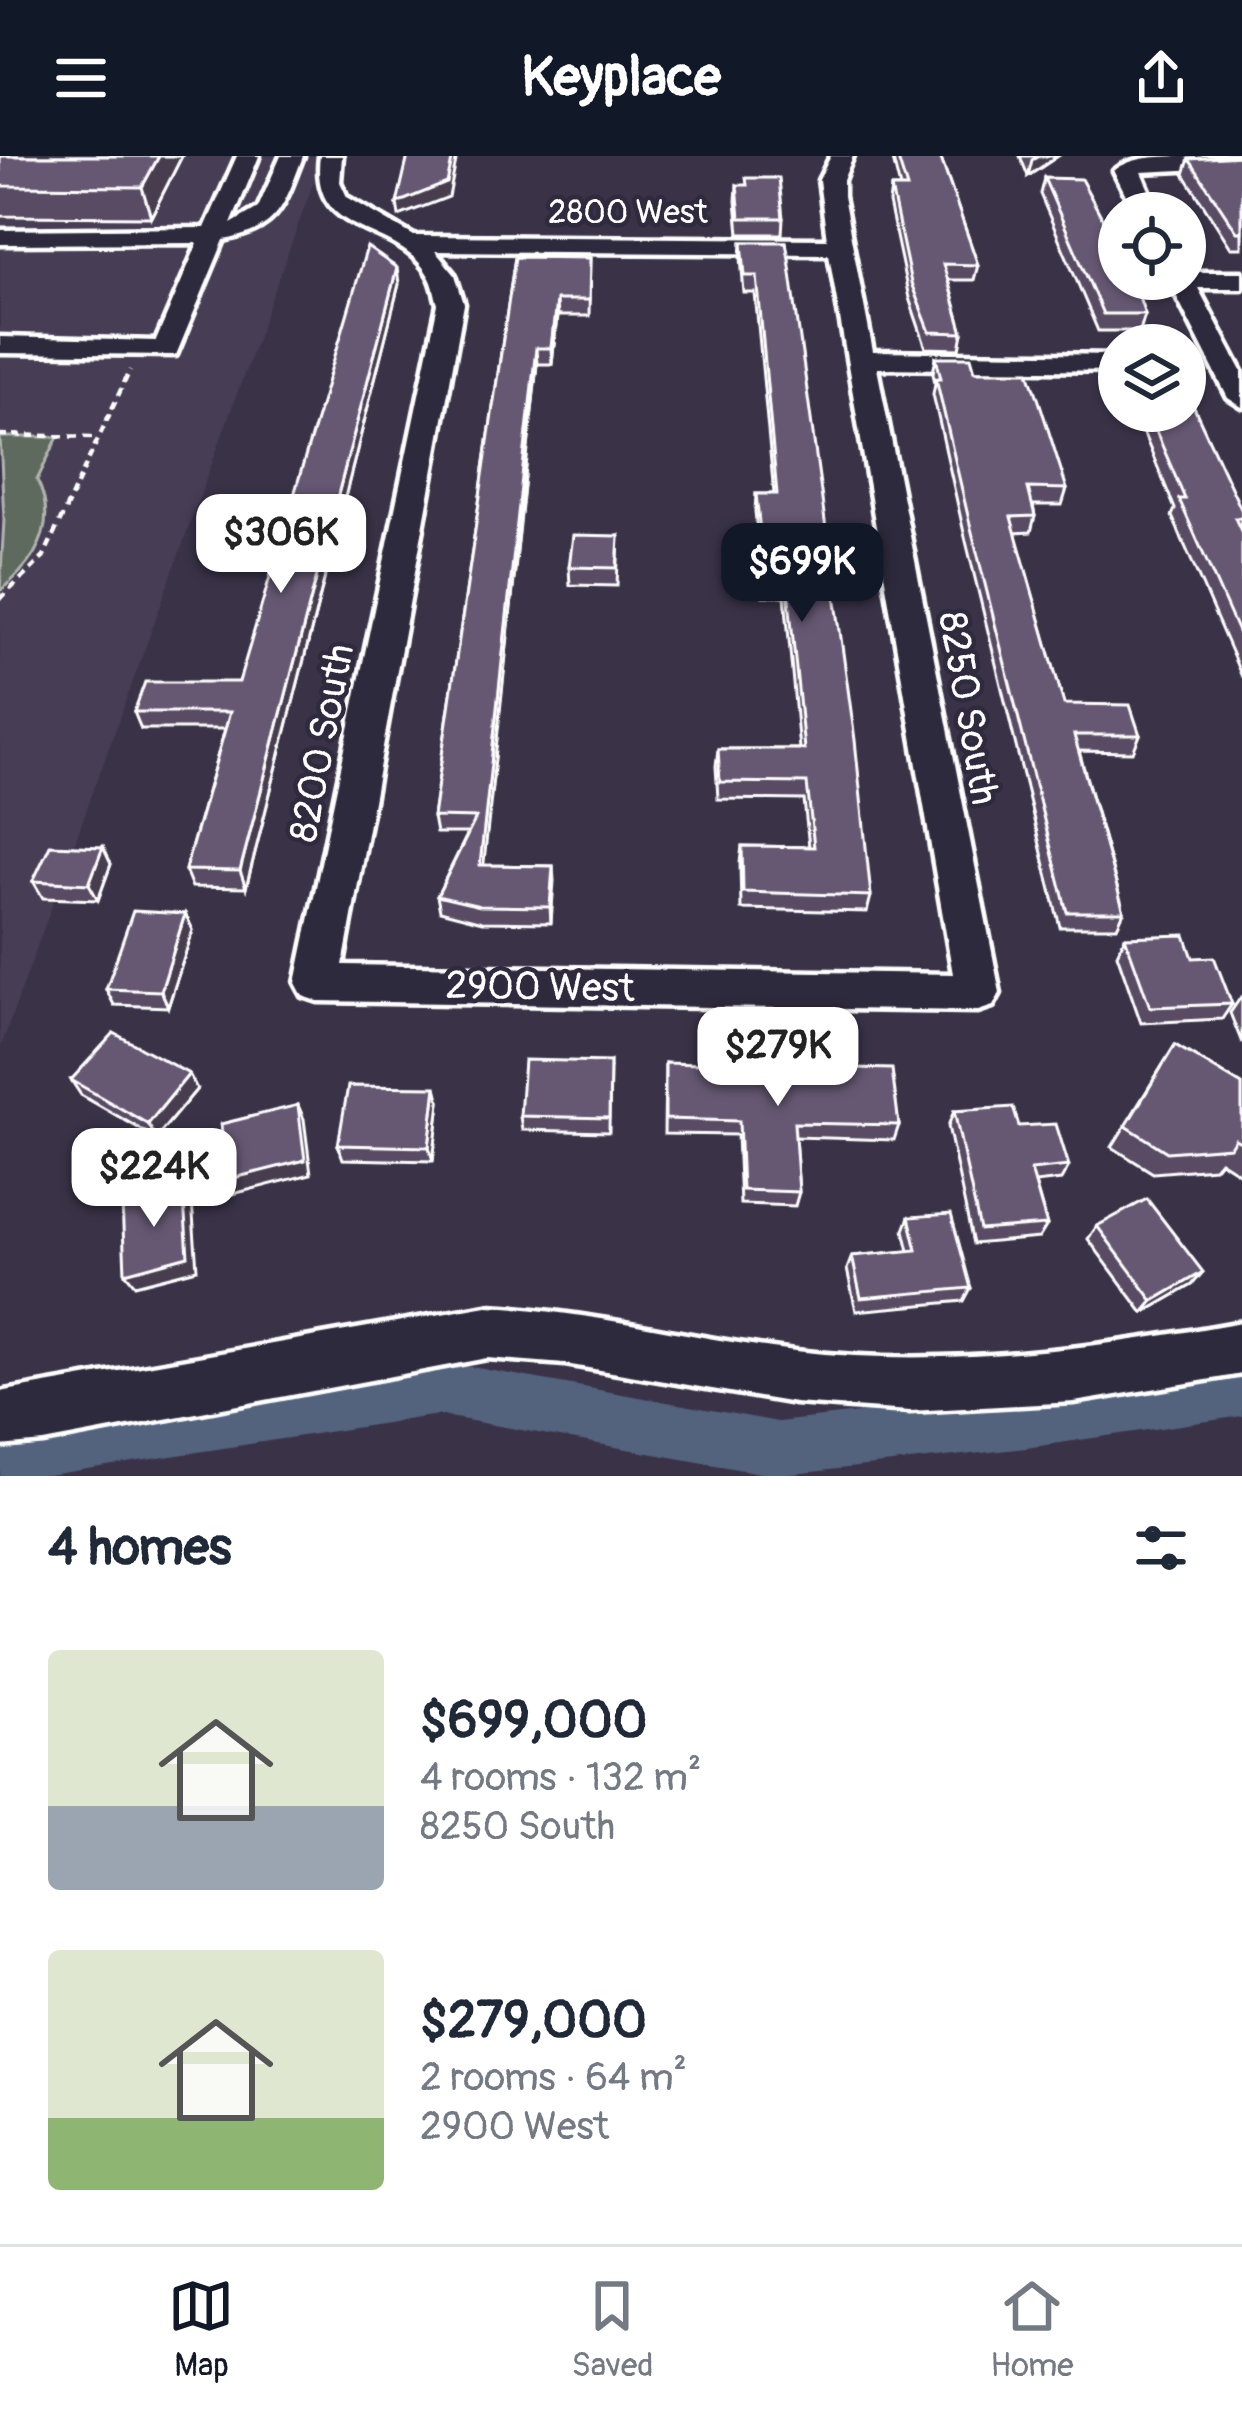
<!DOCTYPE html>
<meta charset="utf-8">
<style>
body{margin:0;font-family:Pangolin,sans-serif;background:#f6f6f7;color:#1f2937;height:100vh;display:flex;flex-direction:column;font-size:45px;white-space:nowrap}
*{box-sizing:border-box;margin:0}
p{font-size:39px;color:#747a83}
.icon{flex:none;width:66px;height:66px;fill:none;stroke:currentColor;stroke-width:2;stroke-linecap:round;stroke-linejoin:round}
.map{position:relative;height:1320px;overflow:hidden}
.details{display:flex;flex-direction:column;background:#fff;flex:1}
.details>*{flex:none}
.tools{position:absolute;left:1098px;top:36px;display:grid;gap:24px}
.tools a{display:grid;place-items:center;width:108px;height:108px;border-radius:50%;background:#fff;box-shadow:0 3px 9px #0004;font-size:60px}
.price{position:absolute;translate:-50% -102px;padding:0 27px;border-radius:24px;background:#fff;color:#222;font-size:39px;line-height:78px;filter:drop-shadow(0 3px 6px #0008)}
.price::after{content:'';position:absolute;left:50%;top:72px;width:36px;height:27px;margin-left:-18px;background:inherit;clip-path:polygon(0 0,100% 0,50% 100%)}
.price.on{background:#111827;color:#fff}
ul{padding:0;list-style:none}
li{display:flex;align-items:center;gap:36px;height:300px;padding:0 48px}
li span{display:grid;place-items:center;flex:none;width:336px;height:240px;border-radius:12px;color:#555}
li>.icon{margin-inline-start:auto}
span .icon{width:144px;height:144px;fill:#fffc;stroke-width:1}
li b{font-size:51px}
h2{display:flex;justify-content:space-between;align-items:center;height:144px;padding:0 48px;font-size:51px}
header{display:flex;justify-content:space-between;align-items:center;height:156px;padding:0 48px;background:#111827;color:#fff;font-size:54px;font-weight:700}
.tab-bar{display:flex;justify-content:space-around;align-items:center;height:168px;border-top:3px solid #e0e1e3;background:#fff;font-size:33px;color:#747a83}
.tab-bar a{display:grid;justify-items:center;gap:6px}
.tab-bar .on{color:#111827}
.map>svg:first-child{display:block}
</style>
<header><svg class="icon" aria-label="menu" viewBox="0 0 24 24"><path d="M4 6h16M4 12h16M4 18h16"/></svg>Keyplace<svg class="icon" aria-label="share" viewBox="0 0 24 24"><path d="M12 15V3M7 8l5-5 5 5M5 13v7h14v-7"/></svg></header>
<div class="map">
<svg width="1242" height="1320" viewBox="0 0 1242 1320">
<rect width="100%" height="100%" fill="#3a3348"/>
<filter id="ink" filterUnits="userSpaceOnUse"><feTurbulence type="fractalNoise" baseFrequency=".00833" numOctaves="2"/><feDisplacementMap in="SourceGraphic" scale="24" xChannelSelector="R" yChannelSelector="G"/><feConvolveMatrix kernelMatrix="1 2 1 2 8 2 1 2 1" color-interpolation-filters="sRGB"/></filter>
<g filter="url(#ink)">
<path fill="#473e55" d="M0,0H323L0,893Z"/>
<path fill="#5f6a5f" stroke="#afb4af" stroke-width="3" d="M0,281H58L37,324C59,368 37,405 0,435L4,364Z"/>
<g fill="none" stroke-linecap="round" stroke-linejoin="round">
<path fill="#53627d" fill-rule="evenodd" d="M438,1205L778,1266L1026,1238L1242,1206V1260L1026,1292L776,1320L438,1259L42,1320H0V1272Z"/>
<g stroke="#fff" stroke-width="9">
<g id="minor">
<path d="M237,0H259L231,68L258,52L281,0H303C284,49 280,73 224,84L176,199L0,197V181L156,185L198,87L0,88V74L205,72Z"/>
<path d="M320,0H342L340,26L347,41L414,80L827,83L819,24L831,0H853L843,24V40L873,196L1119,199V215L877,212L1000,837L993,850L978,855L318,845L303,840L296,827L438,148C435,139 434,128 429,120C398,64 309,85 320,0ZM435,95L829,98L953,818L343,809L464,148L455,119Z"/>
<path d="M1182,0H1242V11L1141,16L1159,57H1135L1114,15C1132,0 1158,1 1182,0Z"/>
<path d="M1185,116H1242V132H1198L1242,215V251L1228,242L1168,123H1185Z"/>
<path d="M487,1150C591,1155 692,1183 795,1195C946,1212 1094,1193 1242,1166V1218L1074,1246L910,1255L795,1247L565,1208L487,1202L43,1286L0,1290V1236Z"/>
</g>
</g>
<g stroke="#fff" stroke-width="4.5" stroke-dasharray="8 6" stroke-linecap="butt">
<path d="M0,279L98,281"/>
<path d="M0,443L43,402L130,214"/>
</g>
<use href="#minor" fill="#2f2a3d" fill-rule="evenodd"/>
</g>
<g fill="#584c63" stroke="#fff" stroke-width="3">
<path d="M0,0H182L151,61L0,60Z"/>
<path d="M892,0H940L978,109L974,124H948L963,177L960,193L926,192L909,142L889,47L891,32H900Z"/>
<path d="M1020,0H1058L1028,20Z"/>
<path d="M1242,0V92H1231L1184,18L1189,3Z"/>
<path d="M1044,22L1145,158L1140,175H1098L1040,38Z"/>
<path d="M737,29L783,62L782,78H739L736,45Z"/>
<path d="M742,86H786L871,740L867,756L741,753L740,707L742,690L809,691L804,644L718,643L716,610L718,593H799L785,440H763L755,355L756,338H774L755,137H744L741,102Z"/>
<path d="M515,101L590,102L589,160H557L552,208H537L483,709L553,710L551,767L482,766L440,755L437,740L468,677H436L433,661Z"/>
<path d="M399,128L246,732L192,731L185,714L225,573H141L134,556L239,526Z"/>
<path d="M936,201L975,215L1067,333L1062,349H1033L1035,360L1031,376L1015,377L1064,548L1140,579L1133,596L1079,595L1124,756L1117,771H1060L964,377L933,238L935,227L933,217Z"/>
<path d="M1129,255H1185L1242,355L1240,373L1242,377V521L1172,360L1175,353L1143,276H1138Z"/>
<path d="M619,380L617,430L570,429L569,411Z"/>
<path d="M103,691L111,708L98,744L43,742L33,725Z"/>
<path d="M185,758L193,774L168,851L114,849L106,833Z"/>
<path d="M1125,781L1193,802L1232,848L1222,863L1141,867L1117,798Z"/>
<path d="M1241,841H1242V887L1230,857Z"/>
<path d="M1175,889L1242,929V1019L1220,1005L1214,1012L1153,1017L1112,991Z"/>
<path d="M610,906L609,976L522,974L520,960Z"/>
<path d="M665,907L899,969L894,984L795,981L799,1036L795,1050L740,1048L737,979L664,978Z"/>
<path d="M71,924L197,933L156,982L81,939Z"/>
<path d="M440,946L433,1005L343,1003L338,989Z"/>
<path d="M954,955L1019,970L1069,1010L1061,1024L1035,1027L1047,1069L1039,1082L973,1088L948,970Z"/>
<path d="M909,1061L971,1132L964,1145L856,1155L847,1113L852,1100L909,1095L904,1074Z"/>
<path d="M1097,1070L1192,1129L1143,1157L1088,1083Z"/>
</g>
<g fill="#473e50" stroke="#fff" stroke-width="3">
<path d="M159,0H182L151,61L142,31Z"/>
<path d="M453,0H457L449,41L399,60L397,47Z"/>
<path d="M1039,0H1058L1028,20L1032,4Z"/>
<path d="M397,112L399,128L246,732L240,715Z"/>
<path d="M556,144L557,160L552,208L551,192Z"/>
<path d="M536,192L537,208L482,725L480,709Z"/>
<path d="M103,691L111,708L98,744L89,728Z"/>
<path d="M553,710L554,725L551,767L550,751Z"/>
<path d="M185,758L193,774L168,851L161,835Z"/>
<path d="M189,918L197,933L156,982L148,968Z"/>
<path d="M436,931L440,946L433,1005L429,991Z"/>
<path d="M298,949L304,963L311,1018L233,1038L226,1024Z"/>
<path d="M183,1031L192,1045L197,1113L135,1129L125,1117Z"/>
<path d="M1203,1116L1192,1129L1143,1157L1153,1145Z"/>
</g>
<g fill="#665873" stroke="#fff" stroke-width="3">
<path d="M0,0H159L142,31L0,30Z"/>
<path d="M408,0H453L447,27L397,47Z"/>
<path d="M897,0H940L978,109L943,108L963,177L930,176L911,127L891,32H907Z"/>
<path d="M1242,0V76H1237L1189,3Z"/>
<path d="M746,22H779L783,62H740L737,29H747Z"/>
<path d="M1044,22L1081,23L1119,93V123H1133L1145,158H1103Z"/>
<path d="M742,86H786L789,103L855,584L871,740L743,736L742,690L814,691L807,627L720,626L718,593H804L787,423L765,422L756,338H777L757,120H745Z"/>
<path d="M367,91L397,112L240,715L185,714L230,556H134L145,526H239Z"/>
<path d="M515,101L590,102L589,144H556L551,192H536L480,709L553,710L550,751L480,750L437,740L476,662L433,661Z"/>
<path d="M936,201H971L975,215H1029L1041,251L1067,333L1028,332L1035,360L1011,361L1064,548L1130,549L1140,579H1074L1124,756H1067L968,360L936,222H941Z"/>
<path d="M1185,244L1186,247H1192L1242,355V362H1235L1242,377V485L1179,343H1185L1149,259H1144L1142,255H1185Z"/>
<path d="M573,379L619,380L617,412L569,411Z"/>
<path d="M50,689L103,691L89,728L33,725Z"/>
<path d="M133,755L185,758L161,835L106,833Z"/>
<path d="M1185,779L1193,802L1214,801L1232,848L1150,851L1125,781Z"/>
<path d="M114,877L189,918L148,968L71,924Z"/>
<path d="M1175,889L1242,929V987L1235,983L1230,991L1167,996L1126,970Z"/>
<path d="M524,904L610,906L609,962L520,960Z"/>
<path d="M665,907L892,913L899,969L794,967L799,1036L742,1034L739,965L665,963Z"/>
<path d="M348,930L436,931L429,991L338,989Z"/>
<path d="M298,949L305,1004L226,1024L221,968Z"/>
<path d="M1013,951L1019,970L1056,968L1069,1010L1031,1014L1047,1069L980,1074L954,955Z"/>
<path d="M183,1031L188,1100L125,1117L122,1047Z"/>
<path d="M1147,1043L1203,1116L1153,1145L1097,1070Z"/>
<path d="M951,1058L971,1132L861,1142L852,1100L917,1094L909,1061Z"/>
</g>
</g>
<g text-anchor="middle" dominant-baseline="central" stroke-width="9" stroke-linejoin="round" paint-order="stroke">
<g font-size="33" fill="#fff" stroke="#2f2a3d">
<text x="628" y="56">2800 West</text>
</g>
<g font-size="39" fill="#fff" stroke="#2f2a3d">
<text transform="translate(968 552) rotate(80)">8250 South</text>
<text transform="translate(322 587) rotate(-79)">8200 South</text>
<text transform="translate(540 831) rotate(1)">2900 West</text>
</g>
</g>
</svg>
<div class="tools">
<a><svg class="icon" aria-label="locate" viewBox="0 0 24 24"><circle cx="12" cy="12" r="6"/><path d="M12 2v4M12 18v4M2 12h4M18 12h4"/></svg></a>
<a><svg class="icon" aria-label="layers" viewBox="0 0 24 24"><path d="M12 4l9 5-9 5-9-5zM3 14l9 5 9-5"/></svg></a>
</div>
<b class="price" style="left:281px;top:440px">$306K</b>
<b class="price on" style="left:802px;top:469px">$699K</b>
<b class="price" style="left:778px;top:953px">$279K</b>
<b class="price" style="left:154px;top:1074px">$224K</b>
</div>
<section class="details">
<h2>4 homes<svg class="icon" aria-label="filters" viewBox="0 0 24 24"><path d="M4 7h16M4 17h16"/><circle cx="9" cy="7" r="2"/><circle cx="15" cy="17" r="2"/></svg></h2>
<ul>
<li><span style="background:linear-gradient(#dfe7d0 65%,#9aa5b1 0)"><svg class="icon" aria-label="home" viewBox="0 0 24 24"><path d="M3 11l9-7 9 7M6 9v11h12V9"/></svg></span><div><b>$699,000</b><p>4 rooms · 132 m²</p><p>8250 South</p></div></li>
<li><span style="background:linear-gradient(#dfe7d0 70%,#8fb573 0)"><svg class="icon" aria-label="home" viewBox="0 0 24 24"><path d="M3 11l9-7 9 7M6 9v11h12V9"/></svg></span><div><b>$279,000</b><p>2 rooms · 64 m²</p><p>2900 West</p></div></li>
</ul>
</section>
<nav class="tab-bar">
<a class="on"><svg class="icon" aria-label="map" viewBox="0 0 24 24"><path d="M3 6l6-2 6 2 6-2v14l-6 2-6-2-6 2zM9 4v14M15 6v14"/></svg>Map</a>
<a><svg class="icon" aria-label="saved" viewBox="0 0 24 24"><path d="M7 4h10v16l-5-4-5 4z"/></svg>Saved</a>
<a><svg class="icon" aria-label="home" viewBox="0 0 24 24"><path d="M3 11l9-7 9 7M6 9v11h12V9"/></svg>Home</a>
</nav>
